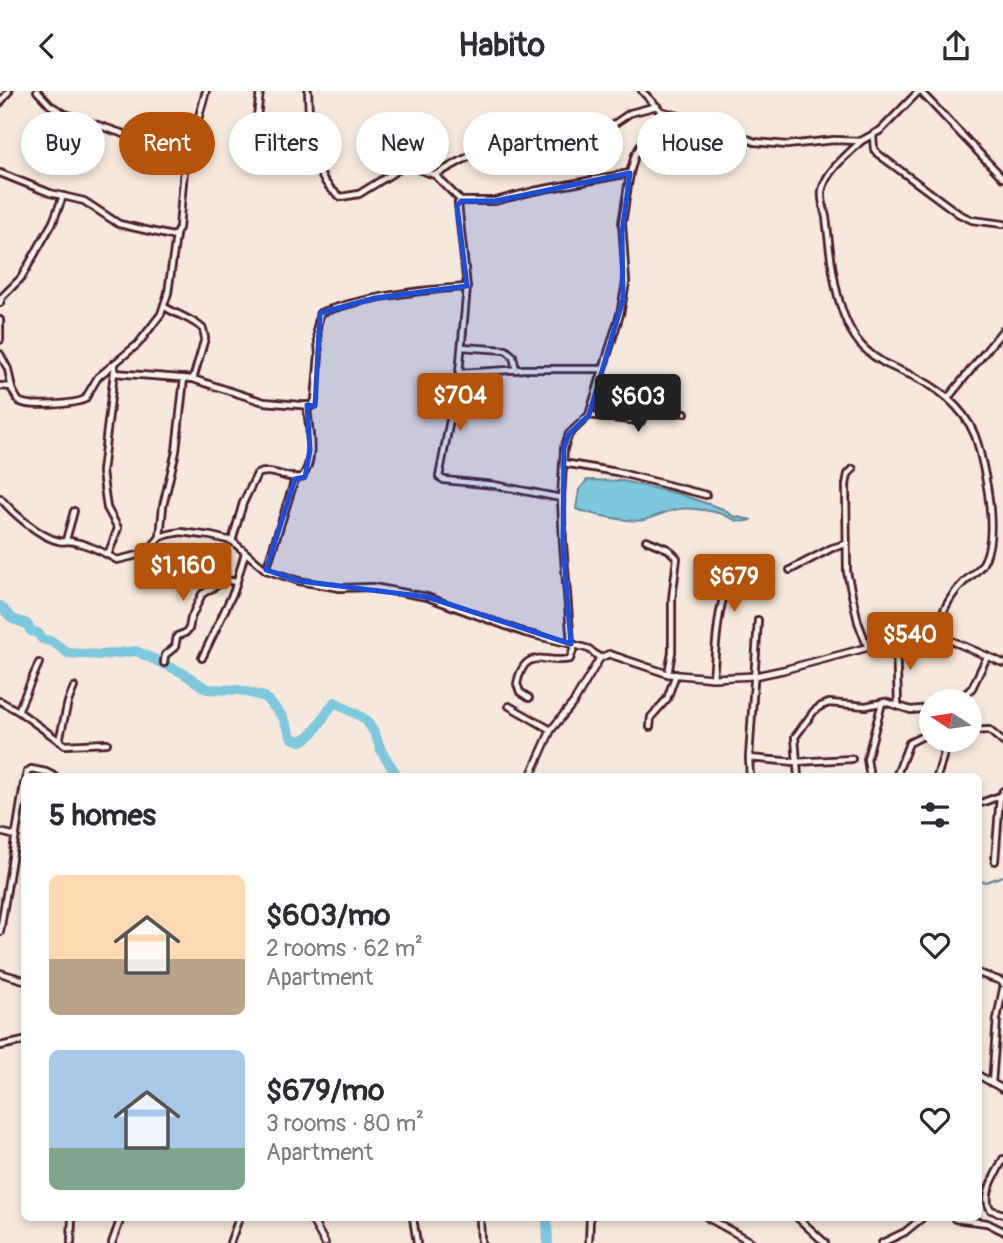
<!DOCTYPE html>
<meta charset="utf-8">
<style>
body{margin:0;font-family:Pangolin,sans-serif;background:#f7f7f7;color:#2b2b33;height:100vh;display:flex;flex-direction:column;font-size:26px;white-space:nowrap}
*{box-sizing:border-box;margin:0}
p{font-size:23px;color:#7c7c81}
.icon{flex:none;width:38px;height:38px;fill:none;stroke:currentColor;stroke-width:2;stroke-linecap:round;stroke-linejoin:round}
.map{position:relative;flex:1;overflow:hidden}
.sheet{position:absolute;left:21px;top:682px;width:961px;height:448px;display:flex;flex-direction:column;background:#fff;border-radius:10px;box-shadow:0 4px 10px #0003}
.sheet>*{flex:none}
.hud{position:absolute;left:21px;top:21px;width:962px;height:63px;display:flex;gap:14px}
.needle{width:46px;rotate:282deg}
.fabs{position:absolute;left:919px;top:598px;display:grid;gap:14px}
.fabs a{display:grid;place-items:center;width:63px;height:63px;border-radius:50%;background:#fff;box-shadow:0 4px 10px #0003;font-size:35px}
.price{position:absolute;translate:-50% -60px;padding:0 16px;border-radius:7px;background:#b45309;color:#fff;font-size:23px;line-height:46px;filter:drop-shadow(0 2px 4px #0008)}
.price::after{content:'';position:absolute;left:50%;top:42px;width:21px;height:16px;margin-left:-10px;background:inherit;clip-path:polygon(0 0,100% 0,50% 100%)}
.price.on{background:#222;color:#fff}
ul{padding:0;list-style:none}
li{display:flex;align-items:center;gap:21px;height:175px;padding:0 28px}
li span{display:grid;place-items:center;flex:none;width:196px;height:140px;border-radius:10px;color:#555}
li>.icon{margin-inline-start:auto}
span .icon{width:84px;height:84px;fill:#fffc;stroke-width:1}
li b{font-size:30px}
h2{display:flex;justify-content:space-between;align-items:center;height:84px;padding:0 28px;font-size:30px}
.pill{padding:0 24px;border-radius:32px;background:#fff;box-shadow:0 4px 10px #0003;font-size:24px;line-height:63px}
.pill.on{background:#b45309;color:#fff}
header{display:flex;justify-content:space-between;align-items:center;height:91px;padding:0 28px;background:#fff;font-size:32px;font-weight:700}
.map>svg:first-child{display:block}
</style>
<header><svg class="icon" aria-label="back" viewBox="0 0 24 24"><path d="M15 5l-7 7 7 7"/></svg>Habito<svg class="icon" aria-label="share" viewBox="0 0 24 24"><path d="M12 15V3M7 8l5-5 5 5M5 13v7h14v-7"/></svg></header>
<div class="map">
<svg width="1003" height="1152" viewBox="0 0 1003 1152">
<rect width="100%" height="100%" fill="#f6e8dc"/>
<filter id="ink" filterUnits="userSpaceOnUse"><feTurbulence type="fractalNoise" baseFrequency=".0143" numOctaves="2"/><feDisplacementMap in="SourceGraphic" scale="14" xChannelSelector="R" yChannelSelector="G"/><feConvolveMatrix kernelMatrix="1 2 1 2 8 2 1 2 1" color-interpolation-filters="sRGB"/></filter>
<g filter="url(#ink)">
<path fill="#7dc8dd" stroke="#698496" stroke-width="2" d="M587,389L623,390L679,403L723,418L733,425L752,429C737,433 734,428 722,423C714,420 704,419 695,418C675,415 662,424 644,429C630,432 590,423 576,418L579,399Z"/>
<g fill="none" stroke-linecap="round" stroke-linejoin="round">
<path stroke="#698496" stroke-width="2" d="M978,790L986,791L1003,785"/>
<g stroke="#7dc8dd" stroke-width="10">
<path d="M0,515L13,528L27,533L31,540L38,542L42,548L53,551L68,562L101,564L136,560L183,582L207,598L239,599L265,606L283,626L292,647L301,650C322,639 319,627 335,611L365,628L374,641L382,661L398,686"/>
<path d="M547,1127L548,1152"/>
</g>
<g stroke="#4a1f2b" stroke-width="10">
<g id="minor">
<path d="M37,0L50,14L65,23L189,65"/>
<path d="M308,0C310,35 307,85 341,106L359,103L406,74L435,84L461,110"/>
<path d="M920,0L1003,87"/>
<path d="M0,12L9,0"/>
<path d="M661,20L716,36L755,51L787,54L834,49L861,50L881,39L919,0"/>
<path d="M873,45L874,58L878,63L959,123L972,129L1003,133"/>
<path d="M861,50C847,65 826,79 822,100C821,109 824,118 826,126C831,166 834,227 864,257C881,274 899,278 919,288C945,301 971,325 978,354C986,385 1000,446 982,474C977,481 969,486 963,492C948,507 941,523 936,543"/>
<path d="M252,71L260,0"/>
<path d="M0,82L50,102L84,110L119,133L172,145L176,143L179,137L184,79L206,0"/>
<path d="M435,84L479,60L559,45L601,42L630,22L657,15"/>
<path d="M467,196L459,282L439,386L444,389L494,394L561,407"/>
<path d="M0,212L2,206L21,187L53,131L63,105"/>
<path d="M165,216C177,224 193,228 203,238L205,247L193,288"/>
<path d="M0,229V249"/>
<path d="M462,256L506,259L513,265L516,279"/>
<path d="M0,263L8,278L12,298"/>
<path d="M114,282L193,288L264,311L312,315L315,309L319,264L317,237L320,222C367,205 418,199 467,196L458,112L463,110H495L534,100L630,82"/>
<path d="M459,282L525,278H602"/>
<path d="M0,295L11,296C13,300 16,307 19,310C28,317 76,313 85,308L98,286L138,253L161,223L168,202L176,144"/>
<path d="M948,307L1003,239"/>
<path d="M589,324L638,330H641L647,317L685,322"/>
<path d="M563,372L617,381L706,404"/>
<path d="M853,378L848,383L846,394L847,481L858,531L868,557"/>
<path d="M0,407C12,421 39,446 59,450C62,451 66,450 70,450C88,453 101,460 117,469L138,464L149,459L160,446L170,443L181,441L211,445L232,450L266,479L299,490L340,497L373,496L427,506L525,542L571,553"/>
<path d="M160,446L163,415L176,360L184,287"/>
<path d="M66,449L74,420"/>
<path d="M646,449L668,458L677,467L672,508V561L668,583"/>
<path d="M232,450L243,412L257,383C274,376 286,390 302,386C317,367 308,337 307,314"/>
<path d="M108,464L118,437L107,417L102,381L115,273"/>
<path d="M266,479L295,388"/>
<path d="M790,479L832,457L846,453"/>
<path d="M896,549L898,614"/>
<path d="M202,567L234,500L245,462"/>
<path d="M600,567L589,558L571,553L563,453L561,407L564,357L569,343L589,324L620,223L626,191L622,132L630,82L635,64L661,20L642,0"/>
<path d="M164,572L165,564L175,556L177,545L185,542L189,538L191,527L202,503L226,489L236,491"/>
<path d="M713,587C716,557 717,494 740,475L769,470"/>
<path d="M529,607L520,601L517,593C525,553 547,574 570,568L575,554"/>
<path d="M0,610L18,620L65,654L107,652"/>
<path d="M957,611L972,597L987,566"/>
<path d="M509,615L551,639"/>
<path d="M18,620L39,572"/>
<path d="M650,636L651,626L667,608L676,583"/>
<path d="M970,640L989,639L1003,651"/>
<path d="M59,650L68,611L74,596"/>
<path d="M749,667L795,671L852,668"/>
<path d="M26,686L27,681L31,678L46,681L56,686"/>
<path d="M750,686L749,667L758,529"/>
<path d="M798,686L795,646L814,620L821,615L829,612L866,615L885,611L911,619L931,617"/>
<path d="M870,686L867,668L882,612"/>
<path d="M896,686L909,652L931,641"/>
<path d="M937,686L948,649"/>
<path d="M978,713L1000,705L1003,706"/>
<path d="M0,741L16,745"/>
<path d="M995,770L1000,705L1003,700"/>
<path d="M0,841L24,693"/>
<path d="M0,882L24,889"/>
<path d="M978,882L1001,890L1003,893"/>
<path d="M0,955L24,950"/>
<path d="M978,984L1003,998"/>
<path d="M992,992L997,928L1003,898"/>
<path d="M1003,1068C997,1083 980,1104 991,1119L1003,1123"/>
<path d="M413,1127L417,1152"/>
<path d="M480,1127L481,1152"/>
<path d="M708,1127L753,1152"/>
<path d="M798,1127L825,1152"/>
<path d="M955,1128L987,1132L1003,1140"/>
<path d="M71,1152L72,1127"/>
<path d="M112,1152L121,1127"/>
<path d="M230,1152L239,1127"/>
<path d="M589,1152L590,1127"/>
<path d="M882,1152L905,1141L922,1127"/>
</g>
</g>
<g stroke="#4a1f2b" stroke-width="10">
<g id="tertiary">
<path d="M530,686L551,639L574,611L600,567L609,563L668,583L713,587L755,585L783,579L918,543H936L1003,572"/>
<path d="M311,1127L325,1152"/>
</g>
</g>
<use href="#minor" stroke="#f7f3e8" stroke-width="4.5"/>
<use href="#tertiary" stroke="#f7f3e8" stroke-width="5"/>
</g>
</g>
<path fill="#1d4ed8" fill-opacity="0.2" stroke="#1d4ed8" stroke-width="5" stroke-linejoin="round" d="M630,82L622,142L623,209L589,324L569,343L564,357L563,453L571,553L427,506L299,490L266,479L295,388L305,386L310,359L307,314L315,315L320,222L375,207L467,195L457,115L461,110H495Z"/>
</svg>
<div class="fabs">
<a><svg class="needle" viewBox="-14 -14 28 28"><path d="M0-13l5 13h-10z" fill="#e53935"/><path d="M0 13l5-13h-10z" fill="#7c7c81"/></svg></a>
</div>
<b class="price" style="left:460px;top:342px">$704</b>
<b class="price on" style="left:638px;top:343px">$603</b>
<b class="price" style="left:183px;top:512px">$1,160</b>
<b class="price" style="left:734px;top:523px">$679</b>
<b class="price" style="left:910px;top:581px">$540</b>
<div class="hud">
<a class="pill">Buy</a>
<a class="pill on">Rent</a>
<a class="pill">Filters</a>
<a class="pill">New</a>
<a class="pill">Apartment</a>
<a class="pill">House</a>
</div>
<section class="sheet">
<h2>5 homes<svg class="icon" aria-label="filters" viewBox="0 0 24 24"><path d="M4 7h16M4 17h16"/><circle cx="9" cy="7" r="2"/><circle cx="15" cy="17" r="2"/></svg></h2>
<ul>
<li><span style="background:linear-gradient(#ffd9b3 60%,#b9a48a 0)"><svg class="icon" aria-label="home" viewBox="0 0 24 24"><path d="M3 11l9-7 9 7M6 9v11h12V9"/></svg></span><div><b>$603/mo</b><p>2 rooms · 62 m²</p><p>Apartment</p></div><svg class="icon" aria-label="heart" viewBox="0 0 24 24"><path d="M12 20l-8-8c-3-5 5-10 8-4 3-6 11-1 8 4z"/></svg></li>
<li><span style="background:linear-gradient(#a9c7e8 70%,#7fa58c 0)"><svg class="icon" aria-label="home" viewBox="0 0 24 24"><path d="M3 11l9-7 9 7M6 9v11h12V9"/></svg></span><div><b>$679/mo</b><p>3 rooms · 80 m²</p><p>Apartment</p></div><svg class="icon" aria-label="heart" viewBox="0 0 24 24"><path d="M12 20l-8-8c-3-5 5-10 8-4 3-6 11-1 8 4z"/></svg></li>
</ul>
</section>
</div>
